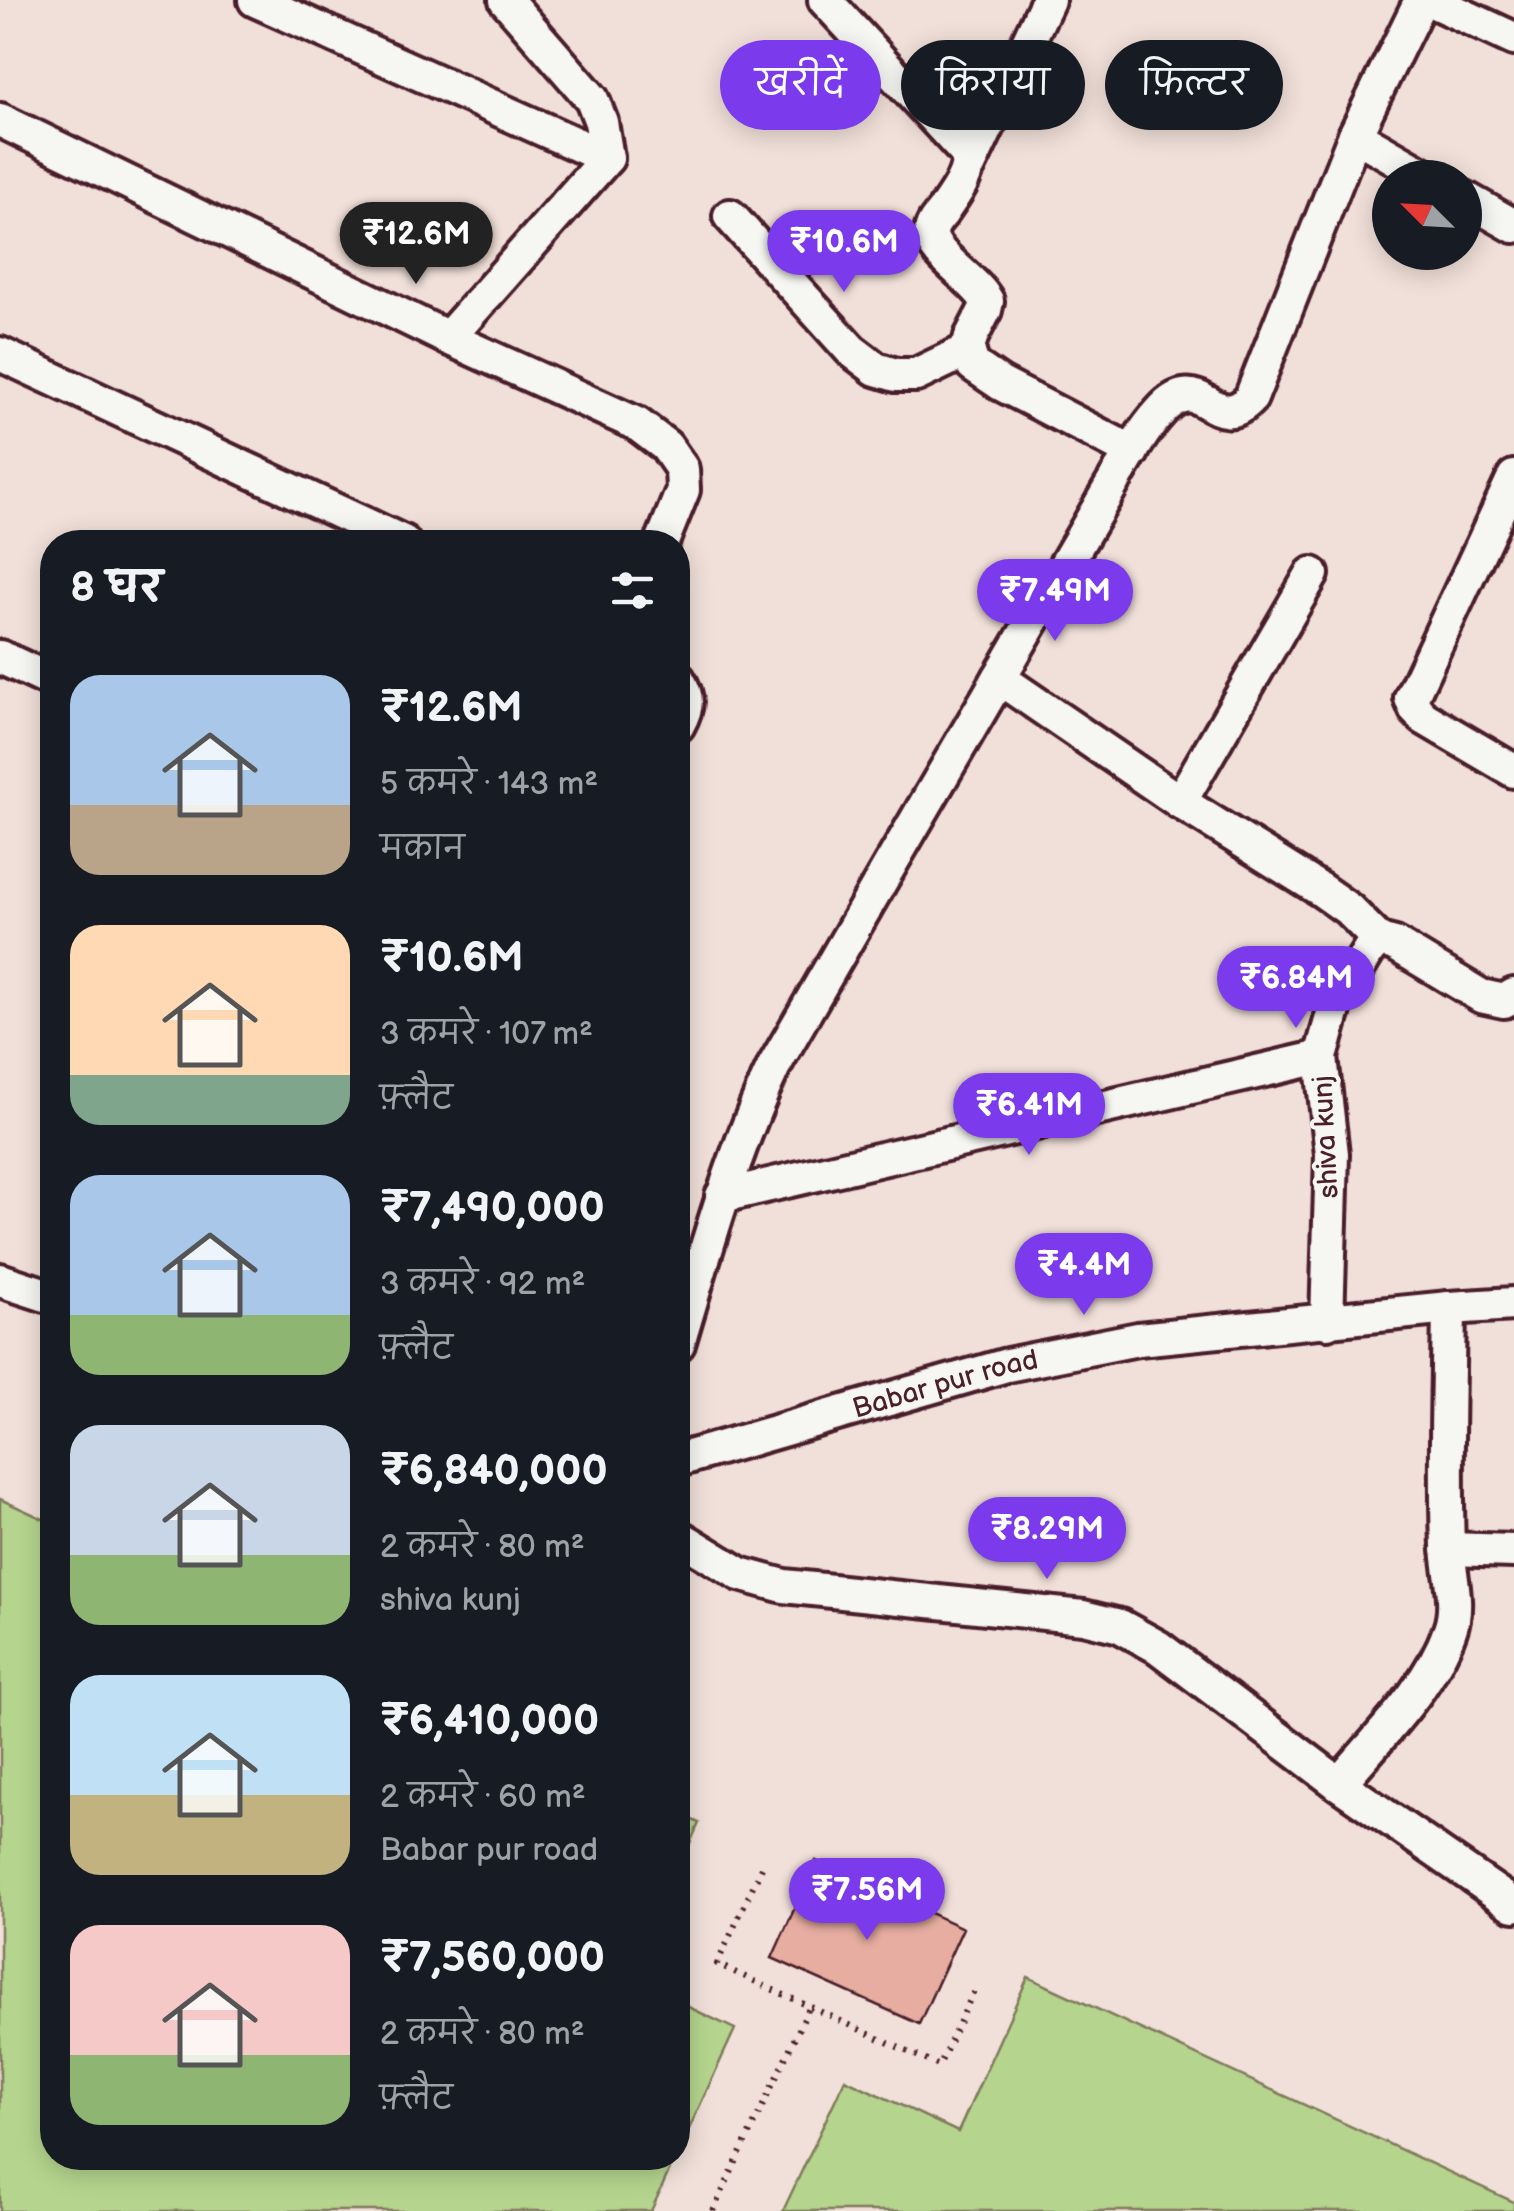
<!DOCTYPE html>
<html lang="hi">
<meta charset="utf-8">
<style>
body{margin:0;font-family:"Balsamiq Sans","Playpen Sans Deva",sans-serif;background:#20242c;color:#f1f3f6;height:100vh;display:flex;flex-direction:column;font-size:38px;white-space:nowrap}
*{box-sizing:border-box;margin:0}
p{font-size:32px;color:#9ea1a6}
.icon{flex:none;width:55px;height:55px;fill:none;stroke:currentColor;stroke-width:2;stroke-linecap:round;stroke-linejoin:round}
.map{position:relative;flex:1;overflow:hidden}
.details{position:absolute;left:40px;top:530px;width:650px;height:1640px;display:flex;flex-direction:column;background:#171b24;border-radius:40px;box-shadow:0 5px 25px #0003}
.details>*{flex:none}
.banner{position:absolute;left:720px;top:40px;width:642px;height:90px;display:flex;gap:20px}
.needle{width:65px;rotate:294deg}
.tools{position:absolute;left:1372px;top:160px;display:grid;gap:20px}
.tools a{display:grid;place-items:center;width:110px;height:110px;border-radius:50%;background:#171b24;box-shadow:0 5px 25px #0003;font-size:50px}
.price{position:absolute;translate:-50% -85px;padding:0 22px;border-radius:35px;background:#7c3aed;color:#fff;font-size:32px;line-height:65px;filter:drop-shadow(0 2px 5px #0008)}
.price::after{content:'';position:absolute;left:50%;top:60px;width:30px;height:22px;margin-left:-15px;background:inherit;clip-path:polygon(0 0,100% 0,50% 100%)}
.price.active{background:#222;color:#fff}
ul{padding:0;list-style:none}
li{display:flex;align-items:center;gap:30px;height:250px;padding:0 30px}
li span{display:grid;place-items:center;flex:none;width:280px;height:200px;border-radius:30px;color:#555}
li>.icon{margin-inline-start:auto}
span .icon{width:120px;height:120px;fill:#fffc;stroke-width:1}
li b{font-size:42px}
h2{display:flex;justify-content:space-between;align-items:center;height:120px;padding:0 30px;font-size:42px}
.chip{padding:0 35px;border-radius:45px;background:#171b24;box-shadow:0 5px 25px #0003;font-size:35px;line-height:90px}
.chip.active{background:#7c3aed;color:#fff}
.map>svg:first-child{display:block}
</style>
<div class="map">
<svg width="1514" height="2211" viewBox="0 0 1514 2211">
<rect width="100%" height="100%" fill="#f1e0d9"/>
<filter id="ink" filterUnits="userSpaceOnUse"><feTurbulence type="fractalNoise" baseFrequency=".01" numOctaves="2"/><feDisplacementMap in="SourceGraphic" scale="20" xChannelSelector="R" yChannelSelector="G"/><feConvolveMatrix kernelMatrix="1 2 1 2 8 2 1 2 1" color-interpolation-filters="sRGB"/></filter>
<g filter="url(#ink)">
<g fill="#b5d58e" stroke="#807a5c" stroke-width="2.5">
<path d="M0,1499L52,1523V2158H675L651,2211H0Z"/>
<path d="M678,1813L699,1823L678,1870Z"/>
<path d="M1028,1977L1514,2202V2211H783L845,2079L958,2132Z"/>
<path d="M678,2002L735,2029L678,2153Z"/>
</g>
<path fill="#e6ada0" stroke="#4a1f2b" stroke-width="2.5" d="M816,1861L963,1928L919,2024L772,1958Z"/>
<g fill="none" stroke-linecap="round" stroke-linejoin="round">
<g stroke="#4a1f2b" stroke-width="40">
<g id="street">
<path d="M255,0L607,158L448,338"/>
<path d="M506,0L592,99L601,122L607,158"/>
<path d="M825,0L968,155C970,176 953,196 942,213C937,219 931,225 931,234C932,255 976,280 987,301L985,310L971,337L968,350L973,365L1001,384L1132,452"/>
<path d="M1430,0L1514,39"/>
<path d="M0,120L448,338L637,424L666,446L682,469L683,490L662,542"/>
<path d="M1355,135L1430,178"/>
<path d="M969,166L1048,0"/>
<path d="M1465,198L1514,226"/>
<path d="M730,216L851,350L876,369L896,375H916L968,350"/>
<path d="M0,354L403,542"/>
<path d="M1514,477L1411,698L1416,710L1424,718L1514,771"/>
<path d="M0,657L52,681"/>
<path d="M999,678L1180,802L1321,890L1348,909L1379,940"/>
<path d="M678,679C689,697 688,707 678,725"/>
<path d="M1180,802L1312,574"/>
<path d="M722,1196L1321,1057"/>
<path d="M0,1280L52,1297"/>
<path d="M1449,1308C1448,1387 1445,1467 1448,1546C1449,1573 1460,1603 1450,1630C1429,1689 1379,1736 1339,1784L1514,1905"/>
<path d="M1327,1322L1332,1154L1321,1057L1335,1006L1369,950L1379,940L1395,944L1481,996L1504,1001L1514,995"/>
<path d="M678,1344C706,1250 732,1155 774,1066C861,915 949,763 1037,613C1062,571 1086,530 1110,488C1125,463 1140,434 1160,412C1201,365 1214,438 1251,398L1355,135L1421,0"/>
<path id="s1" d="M678,1460L1007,1365L1138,1339L1449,1308L1514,1304"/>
<path d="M678,1536L740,1574L784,1586L1083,1617L1120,1626L1158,1647L1339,1784"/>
<path d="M1448,1549L1514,1551"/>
</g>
</g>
<g stroke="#4a1f2b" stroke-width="6" stroke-dasharray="2.5 8" stroke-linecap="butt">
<path d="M762,1867L717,1964L939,2066L974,1991"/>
<path d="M713,2211L809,2008"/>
</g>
<use href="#street" stroke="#f6f6f2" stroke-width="32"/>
</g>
</g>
<g text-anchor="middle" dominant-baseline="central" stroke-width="8" stroke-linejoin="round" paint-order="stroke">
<g font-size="28" fill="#4a1f2b" stroke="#f6f6f2">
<text transform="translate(1326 1137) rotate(-93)">shiva kunj</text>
<text stroke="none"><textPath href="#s1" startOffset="278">Babar pur road</textPath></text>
</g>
</g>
</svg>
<div class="tools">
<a><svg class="needle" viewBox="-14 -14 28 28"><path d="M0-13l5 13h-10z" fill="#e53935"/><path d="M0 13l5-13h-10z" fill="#9ea1a6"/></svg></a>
</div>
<b class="price active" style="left:416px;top:287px">₹12.6M</b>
<b class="price" style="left:844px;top:295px">₹10.6M</b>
<b class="price" style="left:1055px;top:644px">₹7.49M</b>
<b class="price" style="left:1296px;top:1031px">₹6.84M</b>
<b class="price" style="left:1029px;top:1158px">₹6.41M</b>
<b class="price" style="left:1084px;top:1318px">₹4.4M</b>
<b class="price" style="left:1047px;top:1582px">₹8.29M</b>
<b class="price" style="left:867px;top:1943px">₹7.56M</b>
<div class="banner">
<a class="chip active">खरीदें</a>
<a class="chip">किराया</a>
<a class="chip">फ़िल्टर</a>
</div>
<section class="details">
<h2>8 घर<svg class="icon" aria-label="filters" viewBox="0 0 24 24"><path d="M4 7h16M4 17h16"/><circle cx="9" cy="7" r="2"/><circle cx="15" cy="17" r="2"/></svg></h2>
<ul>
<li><span style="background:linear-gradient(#a9c7e8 65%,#b9a48a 0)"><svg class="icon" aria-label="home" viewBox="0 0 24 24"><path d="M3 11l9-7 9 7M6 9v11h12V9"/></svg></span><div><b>₹12.6M</b><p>5 कमरे · 143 m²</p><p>मकान</p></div></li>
<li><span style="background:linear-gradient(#ffd9b3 75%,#7fa58c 0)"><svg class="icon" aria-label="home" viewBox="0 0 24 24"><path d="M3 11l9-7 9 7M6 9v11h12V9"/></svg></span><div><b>₹10.6M</b><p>3 कमरे · 107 m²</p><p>फ़्लैट</p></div></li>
<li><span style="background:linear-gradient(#a9c7e8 70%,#8fb573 0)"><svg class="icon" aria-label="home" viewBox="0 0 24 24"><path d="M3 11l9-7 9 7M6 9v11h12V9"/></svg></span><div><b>₹7,490,000</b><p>3 कमरे · 92 m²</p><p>फ़्लैट</p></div></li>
<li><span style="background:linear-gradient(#c9d6e8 65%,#8fb573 0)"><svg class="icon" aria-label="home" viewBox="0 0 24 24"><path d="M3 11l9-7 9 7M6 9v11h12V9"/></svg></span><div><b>₹6,840,000</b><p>2 कमरे · 80 m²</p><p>shiva kunj</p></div></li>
<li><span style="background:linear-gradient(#bfe0f5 60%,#c2b280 0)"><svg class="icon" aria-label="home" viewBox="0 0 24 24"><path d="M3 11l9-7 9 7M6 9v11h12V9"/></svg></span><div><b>₹6,410,000</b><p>2 कमरे · 60 m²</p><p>Babar pur road</p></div></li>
<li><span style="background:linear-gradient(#f6c9c9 65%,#8fb573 0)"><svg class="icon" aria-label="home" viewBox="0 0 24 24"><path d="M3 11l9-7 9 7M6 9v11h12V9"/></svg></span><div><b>₹7,560,000</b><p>2 कमरे · 80 m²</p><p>फ़्लैट</p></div></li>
</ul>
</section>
</div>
